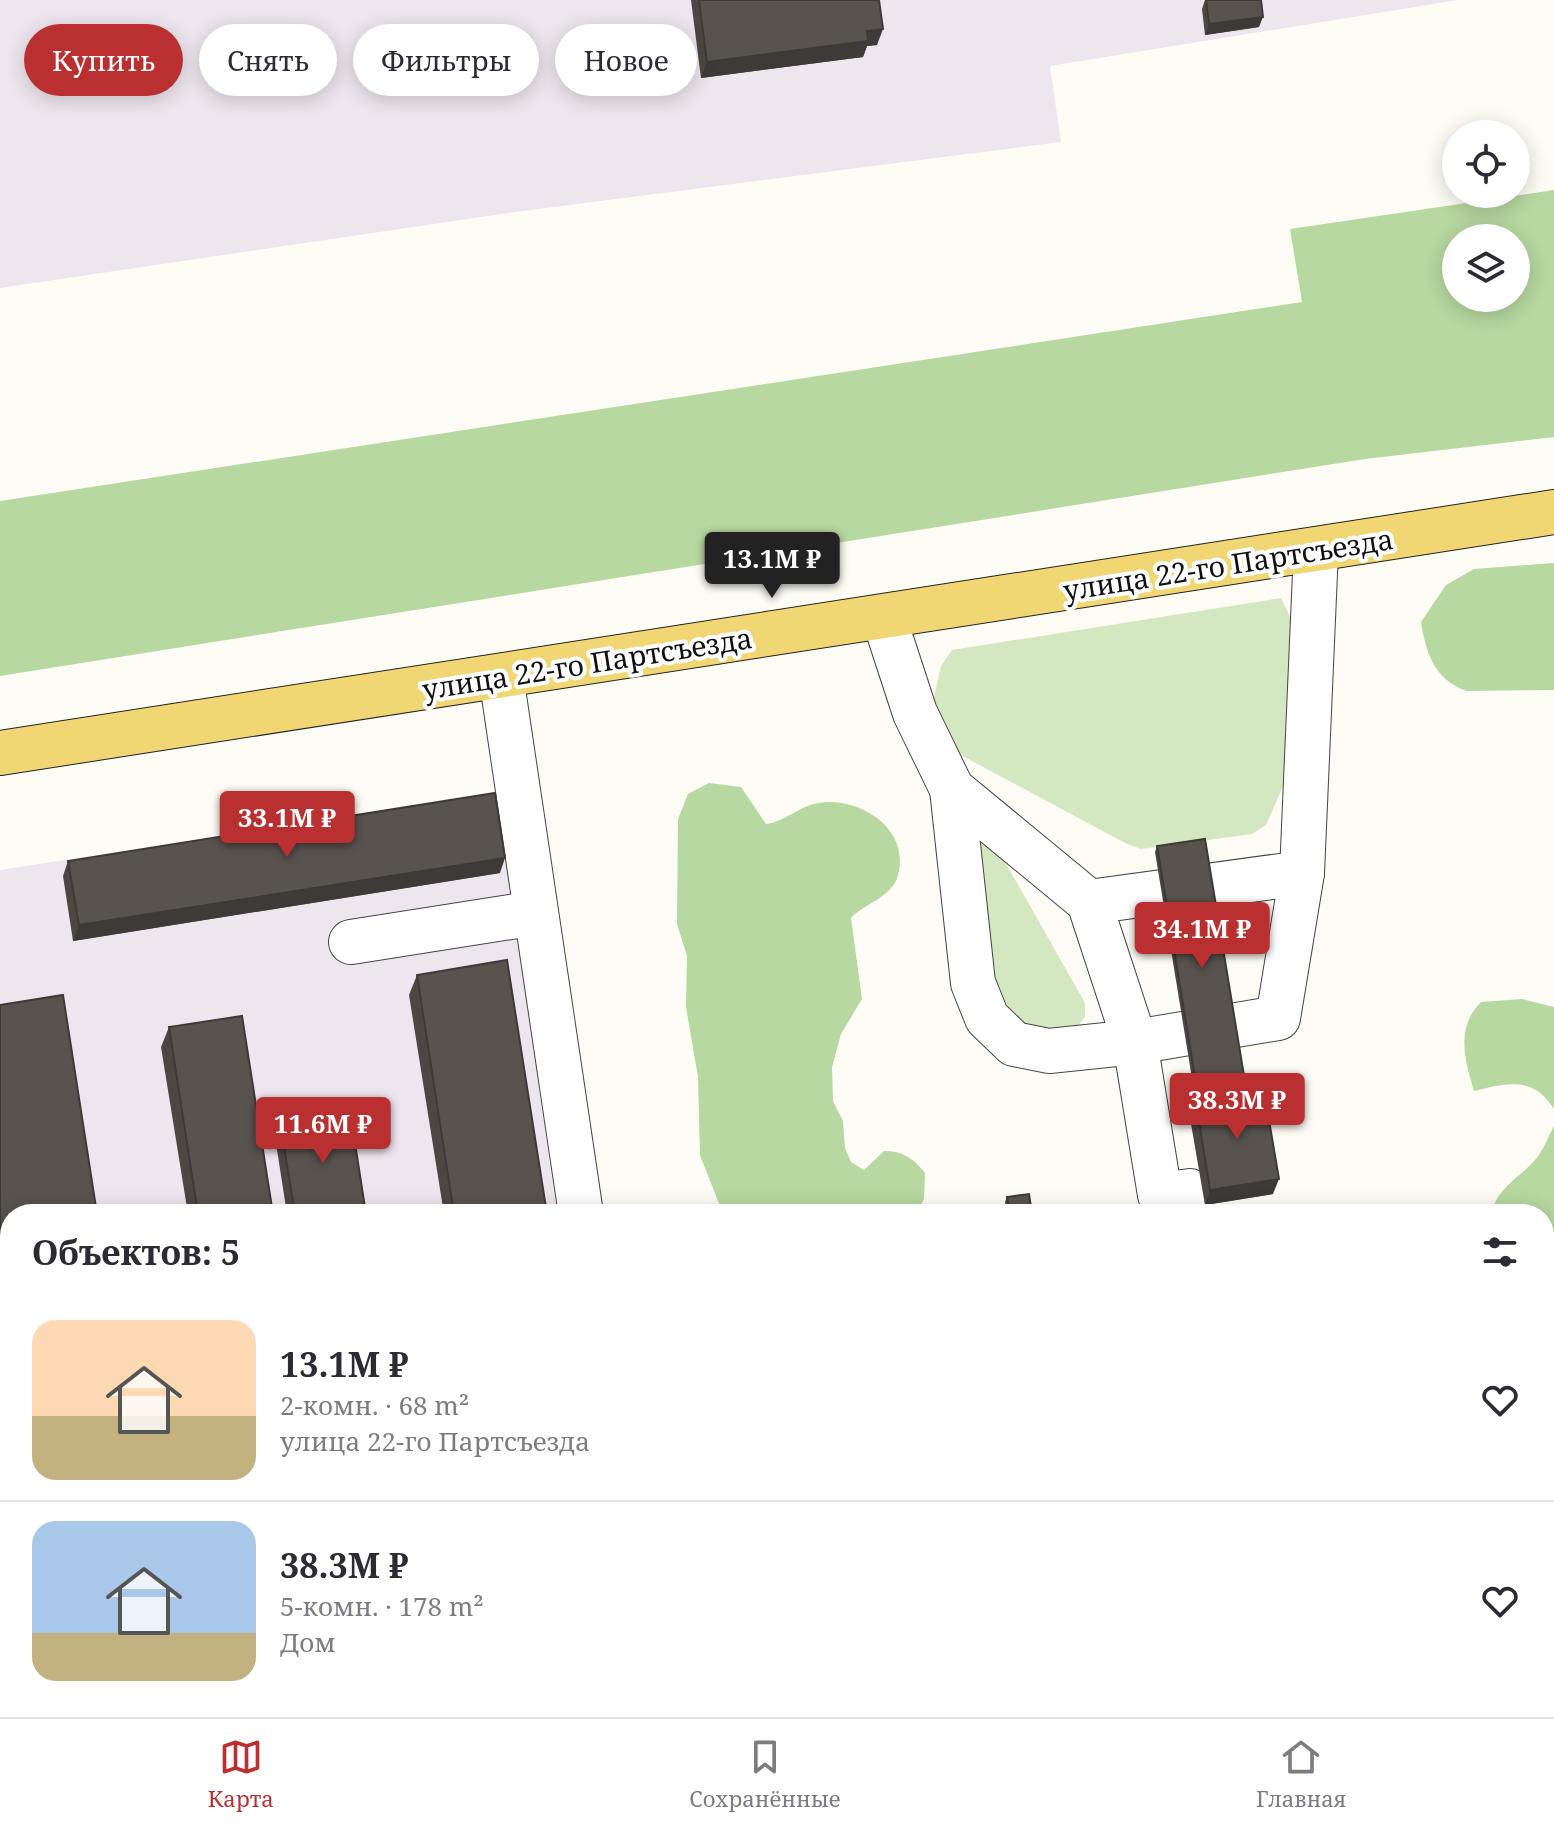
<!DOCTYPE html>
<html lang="ru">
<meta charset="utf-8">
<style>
body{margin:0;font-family:"Noto Serif",serif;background:#f2f2f3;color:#2b2b33;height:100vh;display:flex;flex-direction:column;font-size:30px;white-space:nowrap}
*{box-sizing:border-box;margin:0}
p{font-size:26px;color:#7c7c81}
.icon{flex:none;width:44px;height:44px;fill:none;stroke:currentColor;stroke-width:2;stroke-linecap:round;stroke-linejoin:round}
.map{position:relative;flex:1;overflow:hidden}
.details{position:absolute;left:0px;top:1204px;width:1554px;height:514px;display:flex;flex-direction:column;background:#fff;border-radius:32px 32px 0 0;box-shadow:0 4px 20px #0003}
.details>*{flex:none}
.hud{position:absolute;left:24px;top:24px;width:800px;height:72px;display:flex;gap:16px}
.tools{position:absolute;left:1442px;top:120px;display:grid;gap:16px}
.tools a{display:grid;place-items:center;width:88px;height:88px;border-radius:50%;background:#fff;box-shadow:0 4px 20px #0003;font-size:40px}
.price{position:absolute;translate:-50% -68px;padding:0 18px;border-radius:8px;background:#ba3030;color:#fff;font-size:26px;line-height:52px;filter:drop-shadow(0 2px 4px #0008)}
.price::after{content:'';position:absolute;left:50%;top:48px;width:24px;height:18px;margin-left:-12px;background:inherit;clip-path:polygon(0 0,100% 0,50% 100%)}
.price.selected{background:#222;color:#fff}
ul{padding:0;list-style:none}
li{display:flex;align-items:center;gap:24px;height:200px;padding:0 32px}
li+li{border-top:2px solid #e1e1e2}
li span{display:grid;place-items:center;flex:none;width:224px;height:160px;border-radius:24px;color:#555}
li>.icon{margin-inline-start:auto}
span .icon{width:96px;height:96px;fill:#fffc;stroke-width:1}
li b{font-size:34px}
h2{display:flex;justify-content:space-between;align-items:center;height:96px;padding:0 32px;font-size:34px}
.chip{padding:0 28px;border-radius:36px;background:#fff;box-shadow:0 4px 20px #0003;font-size:28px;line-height:72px}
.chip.selected{background:#ba3030;color:#fff}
.dock{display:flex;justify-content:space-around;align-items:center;height:112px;border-top:2px solid #e1e1e2;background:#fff;font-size:22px;color:#7c7c81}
.dock a{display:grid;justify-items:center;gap:4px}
.dock .selected{color:#ba3030}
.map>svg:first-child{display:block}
</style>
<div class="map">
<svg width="1554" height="1717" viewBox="0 0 1554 1717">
<rect width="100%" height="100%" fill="#fefdf5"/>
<g fill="#eee6ee">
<path d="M0,0H1458L1050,66L1061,142L515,212L0,288Z"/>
<path d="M497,794L557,1214H10V1708H631L632,1717H0V870Z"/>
</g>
<g fill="#d3e8c0">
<path d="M1281,598L1295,627L1297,754L1266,825L1252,834L1141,849L1125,843L959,754L935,719L934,697L941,666L952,650Z"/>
<path d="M985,839L995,844L1085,1003V1017L1073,1032L1028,1031L989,988L977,840Z"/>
</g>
<g fill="#b7d8a0" fill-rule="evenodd">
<path d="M1554,190V437L1365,459L0,676V501L1302,302L1290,229ZM1516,238V298H1456V238Z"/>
<path d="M1554,563V690L1466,691C1434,679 1426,653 1421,622L1446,585L1474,569Z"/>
<path d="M709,783L741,787L766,824C785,822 799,806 818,803C860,796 913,830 897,878C891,897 864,904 851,918L862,999L841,1034L832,1067L833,1101L843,1121L845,1148L851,1162L864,1170L884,1151C903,1151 913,1158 925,1173L924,1199L916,1214H723L700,1155L698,1077L686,1007L687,956L677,924L678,819L688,794Z"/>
<path d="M1522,999L1554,1007V1109C1534,1076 1507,1083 1474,1091C1465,1061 1455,1028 1481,1002Z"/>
<path d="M1554,1126V1416L1544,1409V1214H1492C1494,1188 1526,1174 1539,1155C1545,1146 1549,1135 1554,1126Z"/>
<path d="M1544,1686H1554V1717H1502L1497,1708H1544Z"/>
<path d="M819,1708H930L929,1717H819Z"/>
</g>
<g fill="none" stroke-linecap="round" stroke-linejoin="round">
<g stroke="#444" stroke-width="46">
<g id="minor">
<path d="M884,618L915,713L952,789L1089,902L1302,873L1316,550"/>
<path d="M501,676L581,1214"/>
<path d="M952,789L973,983L987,1018L1014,1044L1049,1051L1135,1042L1160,1195L1190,1191"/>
<path d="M1089,902L1135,1042L1278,1018L1302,873"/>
<path d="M351,942L536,913"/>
<path d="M703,1708L719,1717"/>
</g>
</g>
<g stroke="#222" stroke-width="46">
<path id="major" d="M0,753L1554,512"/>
</g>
<path stroke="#333" stroke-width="5" stroke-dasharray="8 4" stroke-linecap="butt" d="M1544,1658L1554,1655"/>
<use href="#minor" stroke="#fff" stroke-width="44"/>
<use href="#major" stroke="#f0d774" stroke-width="44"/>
</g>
<g fill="#4d4743">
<path d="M691,0H879L877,45L867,46L863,57L701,78Z"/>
<path d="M1205,0H1261L1259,27L1205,35L1202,9Z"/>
<path d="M1157,846L1247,1094L1273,1194L1205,1205L1190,1118L1196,1103L1155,852Z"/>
<path d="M68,861L500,873L73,941L63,876Z"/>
<path d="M417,975L547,1214H444L409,995Z"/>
<path d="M169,1027L273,1214H188L161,1047Z"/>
<path d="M280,1122L366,1214H287L275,1137Z"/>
<path d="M1007,1197L1032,1214H1007L1005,1202Z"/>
<path d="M9,1549H10V1592L5,1559Z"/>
<path d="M217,1708H272L221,1717H218Z"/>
</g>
<g fill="#3e3a37">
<path d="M1263,17L1259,27L1205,35L1209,24Z"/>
<path d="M883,29L877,45L867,46L863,57L701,78L707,62L867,31Z"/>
<path d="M505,858L500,873L73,941L79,925Z"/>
<path d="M1279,1179L1273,1194L1205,1205L1210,1190Z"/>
<path d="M10,1486V1505L0,1506V1488Z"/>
<path d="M222,1708H272L218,1717Z"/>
</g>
<g fill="#59534e" stroke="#3e3a37" stroke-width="2">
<path d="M699,0H879L883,29L867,31L868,41L707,62Z"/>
<path d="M1206,0H1261L1263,17L1209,24Z"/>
<path d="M495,793L505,858L79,925L68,861Z"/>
<path d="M1205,839L1247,1094L1199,1102L1157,846Z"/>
<path d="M507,960L547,1214H454L417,975Z"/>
<path d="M63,995L97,1214H10V1486L0,1488V1005Z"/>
<path d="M242,1016L273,1214H198L169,1027Z"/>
<path d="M1264,1091L1279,1179L1210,1190L1196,1103Z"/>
<path d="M350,1111L366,1214H295L280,1122Z"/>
<path d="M1029,1194L1032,1214H1010L1007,1197Z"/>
</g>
<g text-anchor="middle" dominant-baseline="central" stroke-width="8" stroke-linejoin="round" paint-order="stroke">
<g font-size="28" fill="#111" stroke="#fff">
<text transform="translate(1228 564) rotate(-9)">улица 22-го Партсъезда</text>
<text transform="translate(587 663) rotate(-9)">улица 22-го Партсъезда</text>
</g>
</g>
</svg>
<div class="tools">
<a><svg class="icon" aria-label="locate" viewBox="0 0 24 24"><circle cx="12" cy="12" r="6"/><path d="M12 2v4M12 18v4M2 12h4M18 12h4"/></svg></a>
<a><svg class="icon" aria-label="layers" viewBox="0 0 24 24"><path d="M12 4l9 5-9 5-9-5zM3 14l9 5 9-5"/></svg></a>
</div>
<b class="price selected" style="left:772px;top:600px">13.1M ₽</b>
<b class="price" style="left:287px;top:859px">33.1M ₽</b>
<b class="price" style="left:1202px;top:970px">34.1M ₽</b>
<b class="price" style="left:1237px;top:1141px">38.3M ₽</b>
<b class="price" style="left:323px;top:1165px">11.6M ₽</b>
<div class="hud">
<a class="chip selected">Купить</a>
<a class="chip">Снять</a>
<a class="chip">Фильтры</a>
<a class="chip">Новое</a>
</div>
<section class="details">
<h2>Объектов: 5<svg class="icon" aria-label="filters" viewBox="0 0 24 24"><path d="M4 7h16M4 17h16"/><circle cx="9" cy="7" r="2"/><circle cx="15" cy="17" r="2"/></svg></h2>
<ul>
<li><span style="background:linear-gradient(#ffd9b3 60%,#c2b280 0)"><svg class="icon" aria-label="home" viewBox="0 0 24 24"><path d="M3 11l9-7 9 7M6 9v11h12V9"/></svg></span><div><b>13.1M ₽</b><p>2-комн. · 68 m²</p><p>улица 22-го Партсъезда</p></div><svg class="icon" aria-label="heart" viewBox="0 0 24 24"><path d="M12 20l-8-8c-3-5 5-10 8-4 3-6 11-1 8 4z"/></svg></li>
<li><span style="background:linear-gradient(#a9c7e8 70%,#c2b280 0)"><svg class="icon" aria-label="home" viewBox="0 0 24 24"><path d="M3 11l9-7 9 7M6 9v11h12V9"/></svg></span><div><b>38.3M ₽</b><p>5-комн. · 178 m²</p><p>Дом</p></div><svg class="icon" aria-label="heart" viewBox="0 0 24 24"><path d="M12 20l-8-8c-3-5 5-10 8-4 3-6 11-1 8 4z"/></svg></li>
</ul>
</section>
</div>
<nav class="dock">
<a class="selected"><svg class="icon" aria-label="map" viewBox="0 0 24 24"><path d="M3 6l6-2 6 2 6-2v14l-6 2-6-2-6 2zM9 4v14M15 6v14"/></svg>Карта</a>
<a><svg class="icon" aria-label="saved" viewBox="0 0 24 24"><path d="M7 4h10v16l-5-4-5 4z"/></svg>Сохранённые</a>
<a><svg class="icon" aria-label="home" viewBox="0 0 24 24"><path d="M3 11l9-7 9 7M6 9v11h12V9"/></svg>Главная</a>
</nav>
